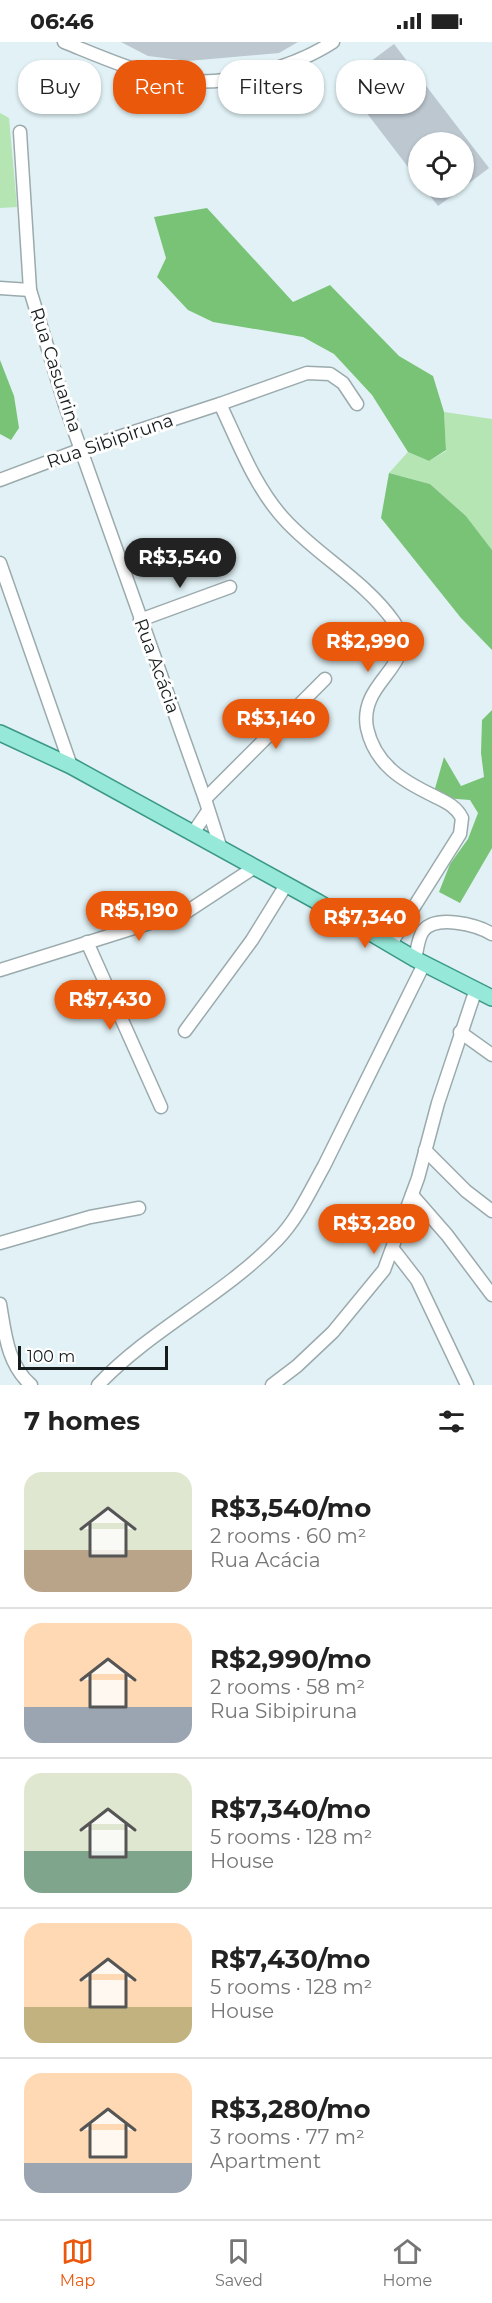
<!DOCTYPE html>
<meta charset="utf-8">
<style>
body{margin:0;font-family:Montserrat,sans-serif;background:#f2f2f2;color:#222;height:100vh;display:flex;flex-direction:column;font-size:22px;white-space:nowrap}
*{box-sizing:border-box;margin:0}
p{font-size:20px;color:#767676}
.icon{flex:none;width:33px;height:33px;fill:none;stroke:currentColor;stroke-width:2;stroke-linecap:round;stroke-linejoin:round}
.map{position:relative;height:1343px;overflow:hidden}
.details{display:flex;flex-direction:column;background:#fff;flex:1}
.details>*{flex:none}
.hud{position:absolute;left:18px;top:18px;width:456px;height:54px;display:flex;gap:12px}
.tools{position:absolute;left:408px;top:90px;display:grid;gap:12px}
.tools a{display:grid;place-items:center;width:66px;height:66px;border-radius:50%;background:#fff;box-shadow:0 2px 4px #0004;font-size:30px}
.scale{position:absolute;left:18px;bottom:15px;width:150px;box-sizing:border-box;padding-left:6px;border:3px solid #161c1d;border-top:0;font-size:16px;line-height:21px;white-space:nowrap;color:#161c1d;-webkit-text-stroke:4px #fff;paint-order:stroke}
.price{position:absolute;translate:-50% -51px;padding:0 14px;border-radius:21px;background:#ea580c;color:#fff;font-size:20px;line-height:39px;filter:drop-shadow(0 2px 3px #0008)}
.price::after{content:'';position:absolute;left:50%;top:36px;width:18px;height:14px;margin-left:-9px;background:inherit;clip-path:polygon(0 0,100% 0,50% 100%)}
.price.on{background:#222;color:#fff}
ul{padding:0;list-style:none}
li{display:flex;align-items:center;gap:18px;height:150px;padding:0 24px}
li+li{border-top:2px solid #e0e0e0}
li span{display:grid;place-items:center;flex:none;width:168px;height:120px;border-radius:18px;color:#555}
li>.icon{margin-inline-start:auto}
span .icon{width:72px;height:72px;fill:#fffc;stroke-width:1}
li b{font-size:26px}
h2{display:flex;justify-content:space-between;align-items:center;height:72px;padding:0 24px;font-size:26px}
.chip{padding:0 21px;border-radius:24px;background:#fff;box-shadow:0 2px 4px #0004;font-size:21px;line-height:54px}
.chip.on{background:#ea580c;color:#fff}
.status{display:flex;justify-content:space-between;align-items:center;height:42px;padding:0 30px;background:#fff;direction:ltr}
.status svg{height:16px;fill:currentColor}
.tabs{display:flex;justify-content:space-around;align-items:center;height:84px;border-top:2px solid #e0e0e0;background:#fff;font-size:16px;color:#767676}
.tabs a{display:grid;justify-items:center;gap:3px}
.tabs .on{color:#ea580c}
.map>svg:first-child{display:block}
</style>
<div class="status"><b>06:46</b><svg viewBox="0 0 49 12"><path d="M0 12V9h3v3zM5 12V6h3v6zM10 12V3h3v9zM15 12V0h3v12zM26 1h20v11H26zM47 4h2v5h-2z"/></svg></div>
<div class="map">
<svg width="492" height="1343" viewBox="0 0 492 1343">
<rect width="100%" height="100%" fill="#e1f1f5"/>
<g fill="#b4e5b2">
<path d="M0,71L9,76L17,165L0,166Z"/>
<path d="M444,370L492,377V508L466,474L430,442L389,431L408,410L429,419L446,409Z"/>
</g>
<g fill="#79c377">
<path d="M207,166L293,260L330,243L399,314L433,334L444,370L446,408L429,419L408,410L372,353L334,312L303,295L213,280L188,268L157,235L166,216L154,175Z"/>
<path d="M0,318L14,354L19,386L11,398L0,392Z"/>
<path d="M389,431L430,442L466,474L492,508V608L461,576L381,476Z"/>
<path d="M492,668V806L460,861L439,850L450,822L468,797L478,771L470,758L444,756L434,750L444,715L461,744L484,735L481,711L482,678Z"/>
</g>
<g fill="#bcc7d0">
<path d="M121,0H298L279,11L188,19L148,14Z"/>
<path d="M394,2L489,126L464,145V100H418V138L343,40Z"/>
<path d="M424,146H463L438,164Z"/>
</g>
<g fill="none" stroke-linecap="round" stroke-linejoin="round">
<g stroke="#9baaad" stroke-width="15">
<g id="minor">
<path d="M64,0C104,16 145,35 188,39C233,43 296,24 333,0"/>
<path d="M20,90L30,248L65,363L205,757L221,807"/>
<path d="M0,246L30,248"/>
<path d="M220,362C239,402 256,448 287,480C320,515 366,540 394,580C423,623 358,637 367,686C375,723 403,739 434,754C446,760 456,764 462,776L460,792L390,903"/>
<path d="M0,438L82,407L220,362L307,331L330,332L343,341L357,362"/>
<path d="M0,521L71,724"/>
<path d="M140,578L230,545"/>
<path d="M205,757L325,637"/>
<path d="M193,791L208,769"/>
<path d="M87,900L161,1065"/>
<path d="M415,917C417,909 418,896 423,889C436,872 477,883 492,892"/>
<path d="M0,928L188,869L255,825"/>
<path d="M185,989L252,898L286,843"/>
<path d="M460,990L492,1013"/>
<path d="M425,1108L466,1149L492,1169"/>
<path d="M412,1153L447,1193L492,1253"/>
<path d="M0,1201L90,1175L139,1166"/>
<path d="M393,1207L417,1238L467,1343"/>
<path d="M0,1262C5,1291 7,1322 31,1343"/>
<path d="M98,1343C151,1287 223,1254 277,1198C297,1178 310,1149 324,1124L424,922"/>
<path d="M272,1343L297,1324L333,1290L384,1228L418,1136L438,1061L476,947"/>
</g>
</g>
<g stroke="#3c9886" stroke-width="18">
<path id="major" d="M0,691L71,724L318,860L415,917L492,956"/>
</g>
<use href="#minor" stroke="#fff" stroke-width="12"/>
<use href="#major" stroke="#96e9d9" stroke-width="15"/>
</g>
<g text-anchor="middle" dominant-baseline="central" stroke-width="6" stroke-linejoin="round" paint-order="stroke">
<g font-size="18" fill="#161c1d" stroke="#fff">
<text transform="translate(56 328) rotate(72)">Rua Casuarina</text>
<text transform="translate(110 399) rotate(-19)">Rua Sibipiruna</text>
<text transform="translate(157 624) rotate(70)">Rua Acácia</text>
</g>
</g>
</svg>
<div class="tools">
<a><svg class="icon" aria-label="locate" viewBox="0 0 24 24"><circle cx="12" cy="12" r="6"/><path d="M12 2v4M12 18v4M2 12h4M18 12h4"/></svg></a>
</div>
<div class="scale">100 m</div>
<b class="price on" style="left:180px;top:547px">R$3,540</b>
<b class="price" style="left:368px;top:631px">R$2,990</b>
<b class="price" style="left:276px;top:708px">R$3,140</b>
<b class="price" style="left:139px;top:900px">R$5,190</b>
<b class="price" style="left:365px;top:907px">R$7,340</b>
<b class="price" style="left:110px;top:989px">R$7,430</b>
<b class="price" style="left:374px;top:1213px">R$3,280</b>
<div class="hud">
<a class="chip">Buy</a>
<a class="chip on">Rent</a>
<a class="chip">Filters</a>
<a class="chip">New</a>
</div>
</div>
<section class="details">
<h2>7 homes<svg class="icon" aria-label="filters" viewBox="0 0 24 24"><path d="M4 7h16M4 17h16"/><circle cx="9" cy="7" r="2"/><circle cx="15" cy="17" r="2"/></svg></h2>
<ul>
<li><span style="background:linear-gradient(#dfe7d0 65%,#b9a48a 0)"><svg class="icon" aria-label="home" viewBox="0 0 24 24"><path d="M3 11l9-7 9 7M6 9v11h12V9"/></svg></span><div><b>R$3,540/mo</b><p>2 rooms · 60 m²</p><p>Rua Acácia</p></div></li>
<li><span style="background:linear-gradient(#ffd9b3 70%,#9aa5b1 0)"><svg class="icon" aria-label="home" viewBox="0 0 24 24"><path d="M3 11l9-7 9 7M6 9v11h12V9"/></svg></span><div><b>R$2,990/mo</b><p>2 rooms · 58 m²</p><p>Rua Sibipiruna</p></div></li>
<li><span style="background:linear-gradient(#dfe7d0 65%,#7fa58c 0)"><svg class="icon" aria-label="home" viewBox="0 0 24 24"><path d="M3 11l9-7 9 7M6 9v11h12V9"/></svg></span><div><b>R$7,340/mo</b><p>5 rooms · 128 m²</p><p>House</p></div></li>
<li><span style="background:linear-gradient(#ffd9b3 70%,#c2b280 0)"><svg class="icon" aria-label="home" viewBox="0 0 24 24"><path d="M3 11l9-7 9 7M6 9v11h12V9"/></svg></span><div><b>R$7,430/mo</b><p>5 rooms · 128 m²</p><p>House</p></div></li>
<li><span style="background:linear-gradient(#ffd9b3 75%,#9aa5b1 0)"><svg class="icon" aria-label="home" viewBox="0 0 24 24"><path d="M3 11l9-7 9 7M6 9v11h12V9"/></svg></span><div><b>R$3,280/mo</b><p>3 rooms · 77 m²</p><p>Apartment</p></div></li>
</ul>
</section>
<nav class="tabs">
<a class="on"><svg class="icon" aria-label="map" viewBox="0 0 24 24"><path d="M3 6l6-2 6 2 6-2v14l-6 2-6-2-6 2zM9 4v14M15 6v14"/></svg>Map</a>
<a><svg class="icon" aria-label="saved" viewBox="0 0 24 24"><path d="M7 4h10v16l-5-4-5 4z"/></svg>Saved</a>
<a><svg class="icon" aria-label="home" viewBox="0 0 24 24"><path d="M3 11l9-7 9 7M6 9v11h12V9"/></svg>Home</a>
</nav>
